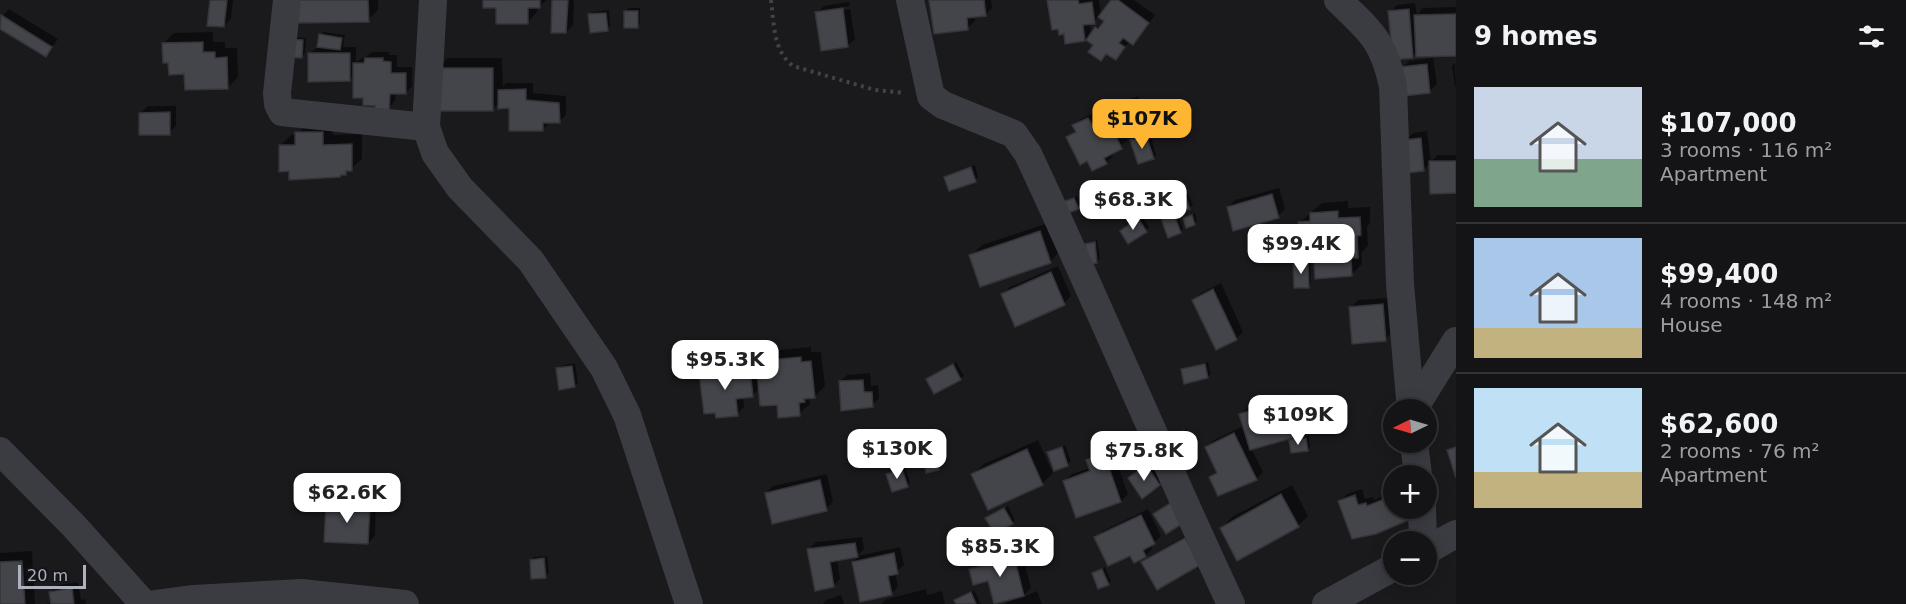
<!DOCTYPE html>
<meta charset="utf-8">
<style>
body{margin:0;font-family:"DejaVu Sans",sans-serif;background:#212123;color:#f1f3f6;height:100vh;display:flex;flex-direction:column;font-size:22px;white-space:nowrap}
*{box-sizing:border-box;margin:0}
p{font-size:20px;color:#9d9ea1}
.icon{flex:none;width:33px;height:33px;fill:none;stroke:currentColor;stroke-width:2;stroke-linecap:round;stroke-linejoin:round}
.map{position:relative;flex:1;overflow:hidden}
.side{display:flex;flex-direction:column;background:#141416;width:450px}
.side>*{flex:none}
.needle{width:39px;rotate:265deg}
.fabs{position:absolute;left:1383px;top:399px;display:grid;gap:12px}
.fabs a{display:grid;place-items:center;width:54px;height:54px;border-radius:50%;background:#141416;box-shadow:0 3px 15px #0003,0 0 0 2px #333335;font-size:30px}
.scale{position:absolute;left:18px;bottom:15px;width:68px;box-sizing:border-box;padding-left:6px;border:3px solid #acb1bd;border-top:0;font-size:16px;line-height:21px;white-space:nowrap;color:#acb1bd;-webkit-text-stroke:4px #151518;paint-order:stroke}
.price{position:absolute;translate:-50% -51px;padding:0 14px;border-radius:12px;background:#fff;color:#222;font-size:20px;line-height:39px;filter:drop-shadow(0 2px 3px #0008)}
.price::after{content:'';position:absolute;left:50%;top:36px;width:18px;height:14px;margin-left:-9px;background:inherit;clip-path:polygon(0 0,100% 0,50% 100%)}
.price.on{background:#fdb532;color:#111}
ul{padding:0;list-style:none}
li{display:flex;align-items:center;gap:18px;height:150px;padding:0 18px}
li+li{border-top:2px solid #333335}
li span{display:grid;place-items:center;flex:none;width:168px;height:120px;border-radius:0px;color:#555}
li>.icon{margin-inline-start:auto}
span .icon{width:72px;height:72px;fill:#fffc;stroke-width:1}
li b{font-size:26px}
h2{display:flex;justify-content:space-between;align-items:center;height:72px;padding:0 18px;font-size:26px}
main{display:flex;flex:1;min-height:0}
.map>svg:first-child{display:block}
</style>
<main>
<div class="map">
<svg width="1456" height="604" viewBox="0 0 1456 604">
<rect width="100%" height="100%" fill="#1a1a1d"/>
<g fill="#0007" fill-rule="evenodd">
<path d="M211,0H233L231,19L224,26Z"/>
<path d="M299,0H378V10L368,20Z"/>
<path d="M485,0H547L538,7L537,12L527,23Z"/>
<path d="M554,0H574L573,25L566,32Z"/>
<path d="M931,0H991L992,8L985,15L974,16L975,21L968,28Z"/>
<path d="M1049,0H1099L1101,16L1112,0H1134L1155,15L1140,36L1133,43L1130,41L1116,58L1086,38L1084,40L1065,32ZM1100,17L1104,20L1091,35L1090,23Z"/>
<path d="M849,2L850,6L823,10V13L850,9L855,39L847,46L817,13L824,6Z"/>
<path d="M1415,3L1417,15L1423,8L1456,7V54L1417,56V52L1413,56L1390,12L1397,5Z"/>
<path d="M629,8H640V23L637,27L625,11Z"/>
<path d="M9,9L58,39L46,55L0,27V19Z"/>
<path d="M609,10L610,26L607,30L590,15L593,12Z"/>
<path d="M213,32V42H225V48H237L238,77L227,88L169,61L164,43L174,33Z"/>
<path d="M323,32L345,35L343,47H356V62L373,52H389V55H397V67H412V86L405,93H396L395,101L388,108L365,97L354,75L349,80L309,54L318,47Z"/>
<path d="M290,37L306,38L305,53L302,56Z"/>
<path d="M447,58H502L503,87L506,83H533V93L566,96V115L559,122H550L543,129L511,107L499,102L492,110L437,69Z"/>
<path d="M1433,58L1437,84L1430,91L1402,68L1409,61Z"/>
<path d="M1455,63L1456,86H1455L1452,66Z"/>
<path d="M1138,96L1148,121L1141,128L1126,135L1128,140L1111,152L1113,156L1106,163L1088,159L1068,137L1076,130L1074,126L1081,119L1096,112L1099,118L1115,111L1122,102Z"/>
<path d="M148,106H176V126L169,133L141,113Z"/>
<path d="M332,122L333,135L362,134V159L346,173L291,170L280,146L291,135H297L307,123Z"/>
<path d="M1427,131L1431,162L1437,155H1456V192H1431L1430,163L1424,170L1406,140L1413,133Z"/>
<path d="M1150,133L1156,155L1153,158L1132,140Z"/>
<path d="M975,165L978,177L975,180L946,177Z"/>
<path d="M1168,181L1172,197L1168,200L1146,187L1149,184Z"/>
<path d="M1279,188L1285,209L1278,216L1228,207L1235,200Z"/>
<path d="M1115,192L1120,203L1124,199L1136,196L1138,203L1134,207L1121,206L1118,209L1103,200Z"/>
<path d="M1188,193L1193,205L1189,208L1176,199Z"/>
<path d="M1077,196L1081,204L1078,207L1065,203Z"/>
<path d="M1348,201V208L1370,207V223L1367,227L1368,246L1361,253L1362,264L1351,275L1314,249L1300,222L1322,203Z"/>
<path d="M1174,204L1183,229L1180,232L1160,211Z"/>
<path d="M1195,213L1197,221L1194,224L1184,218Z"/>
<path d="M1142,216L1149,227L1129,242L1125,228Z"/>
<path d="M1051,222L1060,251L1050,262L971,256L982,245Z"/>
<path d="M1097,240L1100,258L1097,262L1087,244Z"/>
<path d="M1310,260L1311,283L1308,286L1294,264L1298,261Z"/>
<path d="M1058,266L1071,296L1064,303L1016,325L1003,294L1010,287Z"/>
<path d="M1221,283L1243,332L1236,339L1217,348L1194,300L1201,293Z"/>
<path d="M1389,298L1392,332L1385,340L1351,307L1358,300Z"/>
<path d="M811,347V352H821L825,386L814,397H809L810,404L799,414L778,403L760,388L752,396L743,397L744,407L737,414L701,374L708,366L758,361L768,351Z"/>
<path d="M956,362L964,376L935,392L928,379Z"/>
<path d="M1208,362L1211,374L1208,377L1182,370Z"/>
<path d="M575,363L578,383L575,386L557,369L561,366Z"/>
<path d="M870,373L871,386L878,385L879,398L872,405L840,382L847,375Z"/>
<path d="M1292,394L1302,428L1295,435L1251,448L1263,472L1256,479L1211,477L1218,470L1206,447L1214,440L1241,427L1247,435L1241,414L1248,407Z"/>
<path d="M1187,429L1189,435L1186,438L1175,436Z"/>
<path d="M1309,436L1310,447L1307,450L1291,441L1294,438Z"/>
<path d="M1038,440L1053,473L1042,484L973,474L984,464Z"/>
<path d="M1065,445L1071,461L1067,464L1049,452Z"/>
<path d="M1111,447L1128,494L1121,501L1065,481L1072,474L1090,468L1087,460L1094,453Z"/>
<path d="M940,458L941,466L938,469L926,464Z"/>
<path d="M1154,459L1166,477L1159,484L1129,478Z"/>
<path d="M905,467L910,482L907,486L888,474Z"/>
<path d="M827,474L833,502L826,509L766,493L773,486Z"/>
<path d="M1433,484L1437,494L1427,499L1426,487Z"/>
<path d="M1292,485L1308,516L1298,526L1221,528L1232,517Z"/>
<path d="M1362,489L1365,499L1373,497L1374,500L1394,492V508H1416L1410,518L1340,501L1347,494Z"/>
<path d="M334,497L376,499L375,536L368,543L327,505Z"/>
<path d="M1008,506L1015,520L1012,523L987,518Z"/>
<path d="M1148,509L1161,536L1151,545L1152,549L1145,556L1131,554L1096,538L1103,531Z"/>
<path d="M1192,532L1206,557L1143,563L1150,556Z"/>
<path d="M862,537L864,549L857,556L900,547L904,565L895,573L898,587L891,594L853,562L860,555L837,560L840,579L833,586L809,549L816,542Z"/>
<path d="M1020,545L1031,588L1021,598L1037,591L1042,604H1005L1020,596L970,570L977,563L988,560L995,552Z"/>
<path d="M32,551L35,604H0V553Z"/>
<path d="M547,556L549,573L545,576L531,560L534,557Z"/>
<path d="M1105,567L1111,581L1108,584L1094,573Z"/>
<path d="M78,582L81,600L85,599L86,604H46L52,603L51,592L58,585Z"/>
<path d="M926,589L927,595L942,591L945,604H881L887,599Z"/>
<path d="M974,590L981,604H958L959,598Z"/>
<path d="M841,595L844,604H823L826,600Z"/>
</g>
<g fill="#44454a" stroke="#343439" stroke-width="1.5">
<path d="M210,0H227L224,27L207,26Z"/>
<path d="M297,0H368L369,22L298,23Z"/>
<path d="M483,0H540V8H528V24H496V8H483Z"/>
<path d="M552,0H568L566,33H551Z"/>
<path d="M929,0H984L986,16L967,18L968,30L934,34Z"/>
<path d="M1047,0H1078L1079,4L1092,2L1095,24L1083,25L1085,41L1065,44L1064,34L1059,35L1058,29L1052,30Z"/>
<path d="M1111,0H1118L1149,23L1133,45L1123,38L1119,43L1125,47L1116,60L1106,54L1101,61L1088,52L1093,45L1086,40L1095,27L1098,29L1104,21L1098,17Z"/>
<path d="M843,8L848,47L821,51L815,12Z"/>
<path d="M1409,9L1413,58L1393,60L1388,11Z"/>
<rect x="624" y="11" width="14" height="17"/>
<path d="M606,13L608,31L590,33L588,14Z"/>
<path d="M1456,14V56L1416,57L1414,15Z"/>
<path d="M1,15L52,47L46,57L0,29Z"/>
<path d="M319,34L342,38L340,50L317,47Z"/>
<path d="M285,39L303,40L302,58L285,57Z"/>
<path d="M203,42V52H215V58L227,57L228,89L185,90L184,74L169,75L168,63H163L162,43Z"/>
<path d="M308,53H350V81L308,82Z"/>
<path d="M365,58H383V61L391,62V73H406V94H390L389,110L375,109V106L363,105V98H353V63H364Z"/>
<path d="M1427,64L1430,93L1404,96L1400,67Z"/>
<rect x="435" y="68" width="58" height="43"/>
<path d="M526,89V100L559,103L560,123H543V131H509V108L498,109V90Z"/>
<path d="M1131,102L1142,130L1124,137L1113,109Z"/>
<path d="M170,112V135H139V113Z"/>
<path d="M1107,117L1122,149L1104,158L1107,164L1092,171L1087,161L1080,165L1066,137L1076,132L1072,125L1088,118L1092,124Z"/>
<path d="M295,132H323V145L352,144V171H346V175H341L340,177L289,180V171L279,172V145H295Z"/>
<path d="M1146,135L1154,159L1138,164L1130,140Z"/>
<path d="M1421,138L1424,171L1407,173L1404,140Z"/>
<path d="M1429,161H1456V193L1430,194Z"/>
<path d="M971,167L976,182L949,191L944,177Z"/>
<path d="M1165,183L1169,202L1149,206L1145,187Z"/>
<path d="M1112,194L1119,210L1108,215L1101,199Z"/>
<path d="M1272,194L1279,218L1233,231L1227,207Z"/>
<path d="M1185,195L1190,209L1179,213L1175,198Z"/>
<path d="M1074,198L1079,209L1068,213L1063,202Z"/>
<path d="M1133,198L1135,208L1121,211L1119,201Z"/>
<path d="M1171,206L1181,233L1168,238L1158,210Z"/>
<path d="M1338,211V218L1360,217L1361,235L1357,236L1358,258H1351L1352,276L1315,279L1313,251L1300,252L1298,222L1310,221V213Z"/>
<path d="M1192,215L1195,225L1186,228L1183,218Z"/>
<path d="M1138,218L1147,232L1128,244L1120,231Z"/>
<path d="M1040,231L1051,263L980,287L969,255Z"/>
<path d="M1095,242L1097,263L1088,265L1085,244Z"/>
<path d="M1308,262L1309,288H1294L1293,263Z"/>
<path d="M1051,272L1065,305L1015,327L1001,294Z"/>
<path d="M1213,289L1237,340L1216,350L1192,300Z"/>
<path d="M1383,304L1386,341L1352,344L1349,307Z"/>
<path d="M801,357V362L811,361L815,398L804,399L805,402L799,403L800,416L778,418L777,405L760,406L756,361Z"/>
<path d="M953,364L961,380L934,394L926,379Z"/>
<path d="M1205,364L1208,378L1184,384L1181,369Z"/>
<path d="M572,366L575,387L559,390L556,368Z"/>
<path d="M750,368L753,397L736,399L738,416L716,418L715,413L704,414L699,373Z"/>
<path d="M863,380L864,392H872L873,407L841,411L839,381Z"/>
<path d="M1285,400L1296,437L1250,450L1239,414Z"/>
<path d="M1183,431L1187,439L1177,444L1173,436Z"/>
<path d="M1234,433L1257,480L1218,496L1209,477L1217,473L1205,447Z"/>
<path d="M1306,438L1308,451L1291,453L1289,440Z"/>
<path d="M1062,447L1068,466L1054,471L1047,452Z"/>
<path d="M1456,447V478L1447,450Z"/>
<path d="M1027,449L1043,485L988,510L971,474Z"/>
<path d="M1104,453L1121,502L1076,518L1063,481L1090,471L1086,460Z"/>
<path d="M937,460L939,470L926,473L924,463Z"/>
<path d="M1146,465L1160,485L1142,499L1128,478Z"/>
<path d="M902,469L908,487L892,492L886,474Z"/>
<path d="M820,480L827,511L772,524L765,493Z"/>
<path d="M1281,494L1299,527L1237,561L1220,528Z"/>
<path d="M1355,495L1358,505L1366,503L1367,506L1394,495V508H1407L1411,519L1376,534L1352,539L1338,501Z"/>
<path d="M1172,502L1185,522L1166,534L1153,514Z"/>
<path d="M326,504L370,506L368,544L324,542Z"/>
<path d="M1004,508L1013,524L995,534L985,518Z"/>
<path d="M1141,515L1155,544L1143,550L1146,557L1134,563L1130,556L1108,566L1094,537Z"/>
<path d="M1185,538L1200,565L1157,590L1141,562Z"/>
<path d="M855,543L858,557L830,562L834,587L815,591L807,549Z"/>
<path d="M1013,552L1024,596L994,604L988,581L973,585L969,569L987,565L986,558Z"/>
<path d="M894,553L898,574L888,576L892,595L860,602L852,562Z"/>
<path d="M544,558L546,578L531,579L530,560Z"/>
<path d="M22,561L25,604H0V562Z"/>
<path d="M1102,569L1109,585L1098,589L1092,573Z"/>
<path d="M72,588L74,604H51L49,592Z"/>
<path d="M971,592L976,604H956L954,600Z"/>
</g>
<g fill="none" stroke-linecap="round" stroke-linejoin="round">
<path stroke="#414349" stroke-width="4" stroke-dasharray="3 4.5" stroke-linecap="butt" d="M771,0C774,23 773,51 793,66L875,90L905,93"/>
<g stroke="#3b3c42" stroke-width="28">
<path d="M287,0L277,93L278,104L282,112L426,127"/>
<path d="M433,0L426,127L435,153L460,188L531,261L604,368L627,415L689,604"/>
<path d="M910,0L931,96L943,105L1014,134L1028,154C1098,303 1161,455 1231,604"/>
<path d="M1338,0C1371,32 1383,40 1393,86L1400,284L1411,410"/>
<path d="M1413,410L1456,341"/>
<path d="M1414,442L1418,476"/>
<path d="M0,451L74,526L144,604"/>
<path d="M1422,508L1423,542"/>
<path d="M1426,551L1456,534"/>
<path d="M156,604L194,599L301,593L405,604"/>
<path d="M1326,604L1394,567"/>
</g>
</g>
</svg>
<div class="fabs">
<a><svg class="needle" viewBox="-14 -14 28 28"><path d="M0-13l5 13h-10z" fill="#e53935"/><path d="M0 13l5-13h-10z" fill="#9d9ea1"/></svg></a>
<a>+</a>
<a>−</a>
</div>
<div class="scale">20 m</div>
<b class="price on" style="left:1142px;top:150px">$107K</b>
<b class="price" style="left:1133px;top:231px">$68.3K</b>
<b class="price" style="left:1301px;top:275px">$99.4K</b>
<b class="price" style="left:725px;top:391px">$95.3K</b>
<b class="price" style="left:1298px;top:446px">$109K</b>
<b class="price" style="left:897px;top:480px">$130K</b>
<b class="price" style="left:1144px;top:482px">$75.8K</b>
<b class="price" style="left:347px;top:524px">$62.6K</b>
<b class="price" style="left:1000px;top:578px">$85.3K</b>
</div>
<section class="side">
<h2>9 homes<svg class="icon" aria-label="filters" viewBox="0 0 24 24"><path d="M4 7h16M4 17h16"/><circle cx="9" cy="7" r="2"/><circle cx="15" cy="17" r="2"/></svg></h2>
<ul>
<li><span style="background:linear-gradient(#c9d6e8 60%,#7fa58c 0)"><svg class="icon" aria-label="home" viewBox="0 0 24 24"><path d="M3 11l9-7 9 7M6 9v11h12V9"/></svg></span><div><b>$107,000</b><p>3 rooms · 116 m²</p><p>Apartment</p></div></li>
<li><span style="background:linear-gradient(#a9c7e8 75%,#c2b280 0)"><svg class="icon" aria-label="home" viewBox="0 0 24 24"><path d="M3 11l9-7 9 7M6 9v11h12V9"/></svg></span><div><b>$99,400</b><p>4 rooms · 148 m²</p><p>House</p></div></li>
<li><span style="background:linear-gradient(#bfe0f5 70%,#c2b280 0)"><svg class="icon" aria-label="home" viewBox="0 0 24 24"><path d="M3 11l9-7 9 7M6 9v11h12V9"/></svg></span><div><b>$62,600</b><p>2 rooms · 76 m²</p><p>Apartment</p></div></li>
</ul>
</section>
</main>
